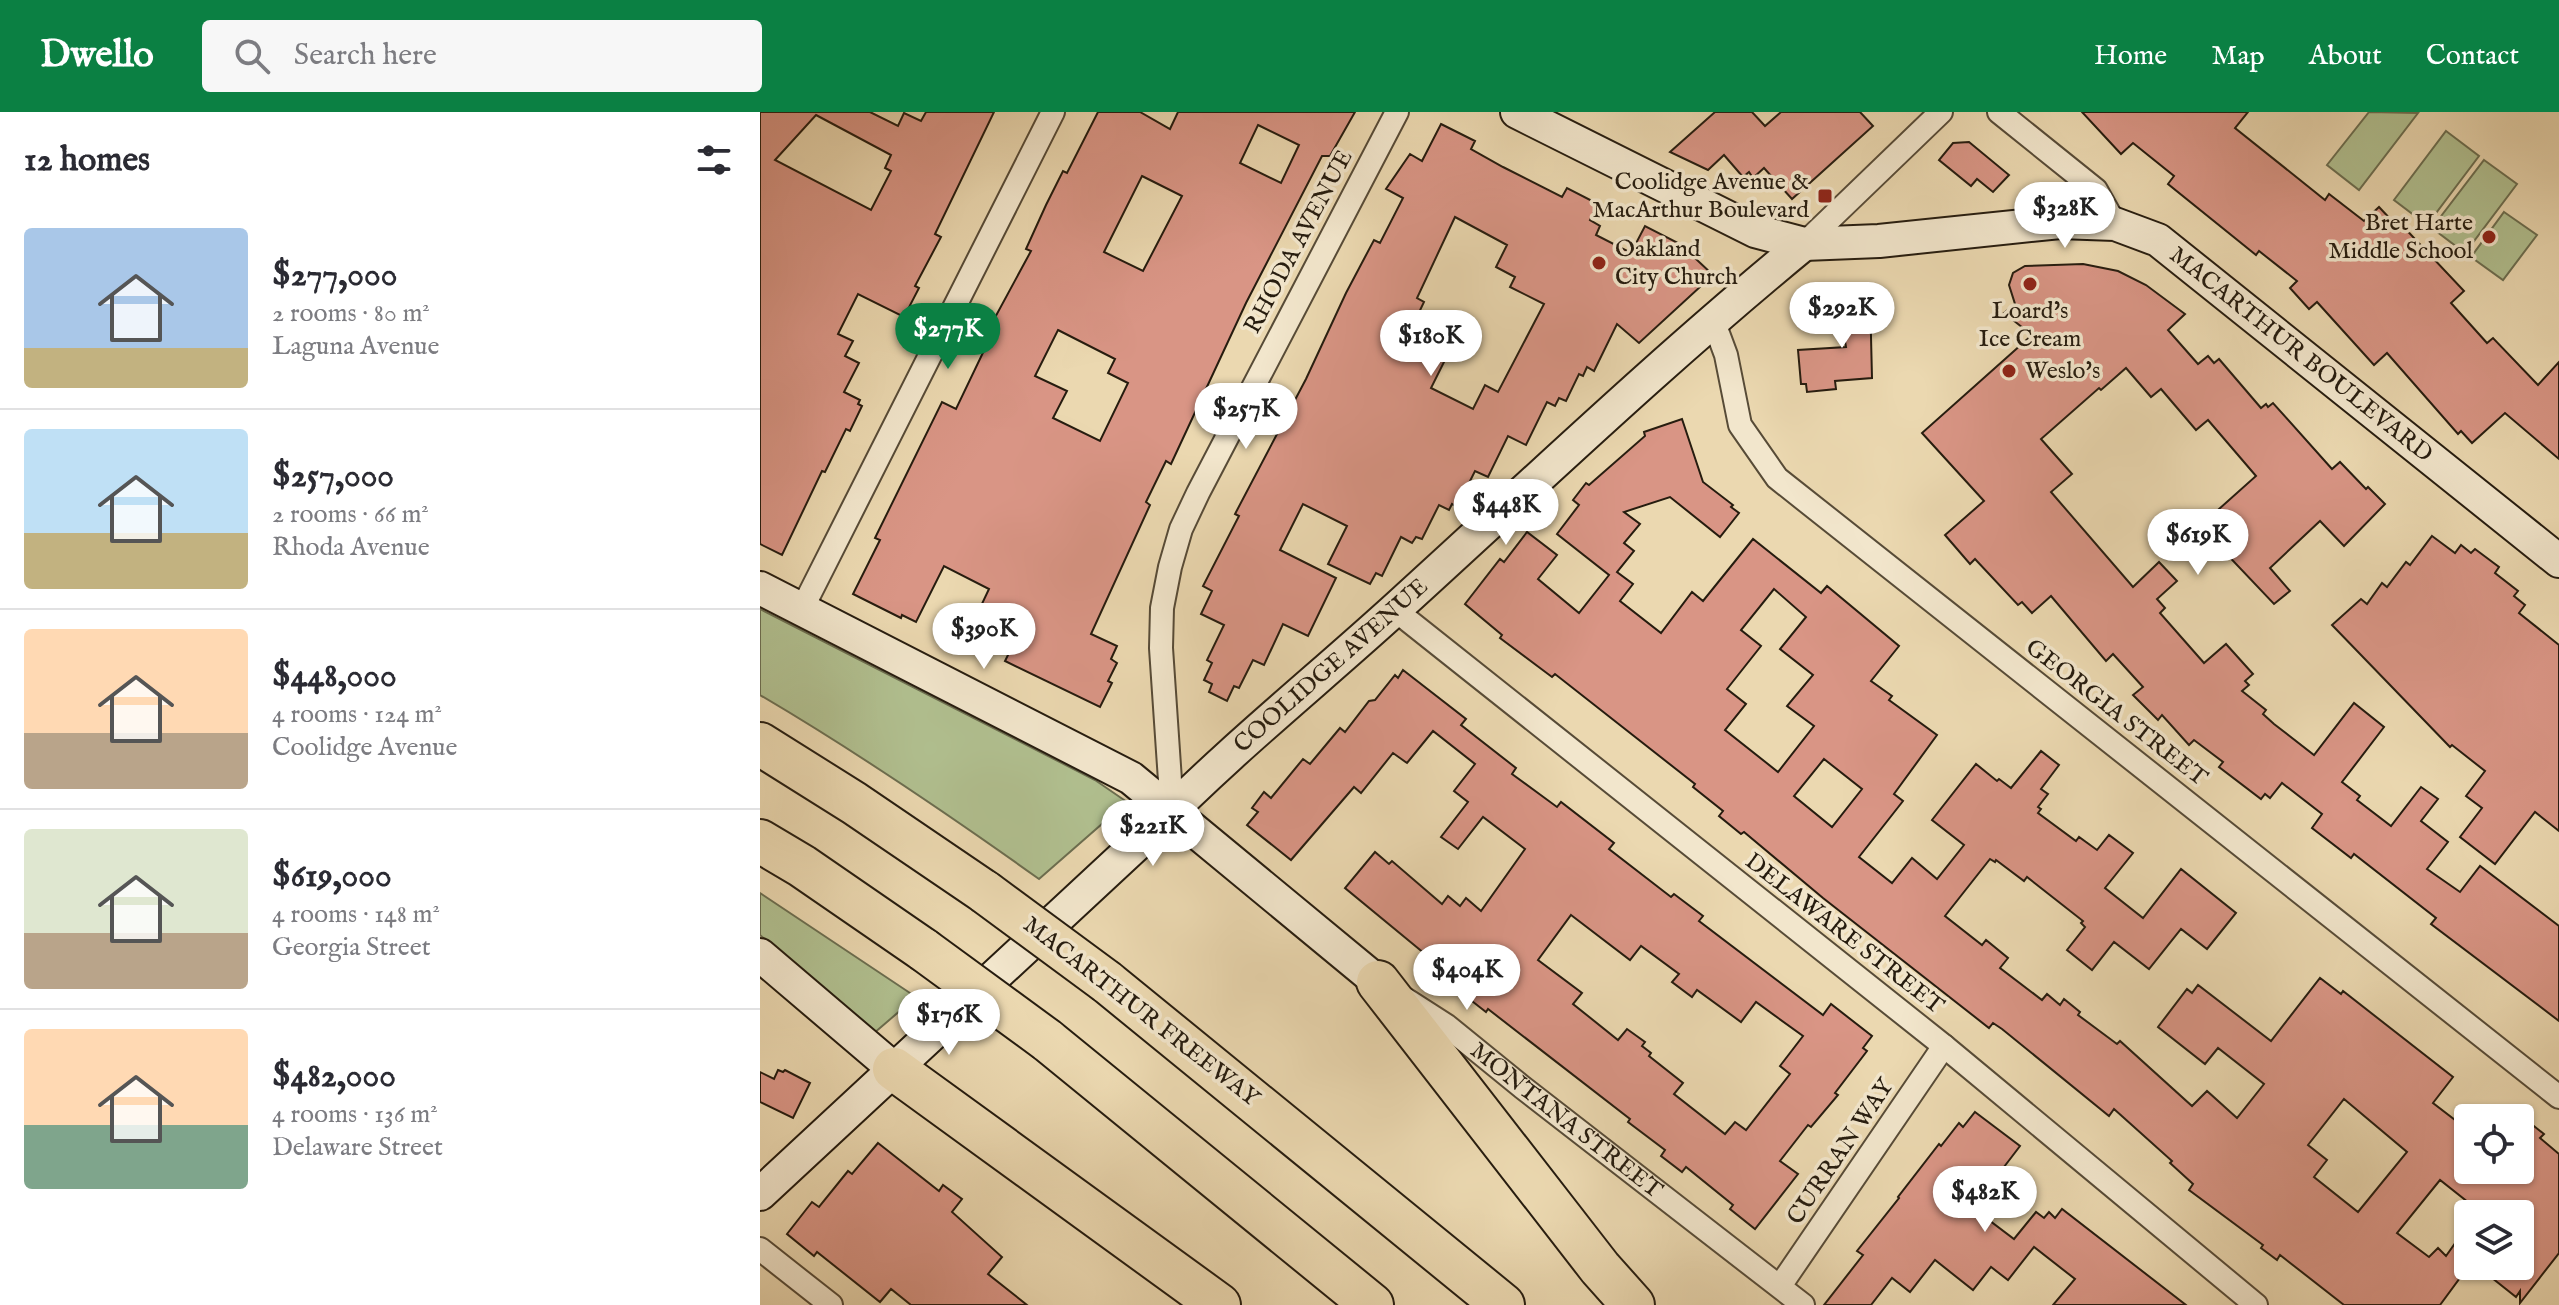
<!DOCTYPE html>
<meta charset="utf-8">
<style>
body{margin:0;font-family:"IM FELL English",serif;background:#f7f7f7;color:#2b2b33;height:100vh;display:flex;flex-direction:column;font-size:30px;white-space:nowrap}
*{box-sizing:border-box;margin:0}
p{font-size:26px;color:#7c7c81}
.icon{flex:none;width:44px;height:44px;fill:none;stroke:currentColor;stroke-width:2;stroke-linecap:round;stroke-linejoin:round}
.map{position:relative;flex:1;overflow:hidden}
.side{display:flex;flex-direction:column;background:#fff;width:760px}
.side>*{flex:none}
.controls{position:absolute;left:1694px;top:992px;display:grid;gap:16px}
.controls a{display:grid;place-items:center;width:80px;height:80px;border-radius:8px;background:#fff;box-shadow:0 2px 6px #0004;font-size:40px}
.price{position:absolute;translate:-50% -68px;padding:0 18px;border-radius:28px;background:#fff;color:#222;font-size:26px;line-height:52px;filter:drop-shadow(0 2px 4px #0008)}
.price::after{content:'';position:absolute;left:50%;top:48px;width:24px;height:18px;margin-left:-12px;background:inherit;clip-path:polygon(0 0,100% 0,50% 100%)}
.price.on{background:#0b8043;color:#fff}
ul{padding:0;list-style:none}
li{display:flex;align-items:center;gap:24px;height:200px;padding:0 24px}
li+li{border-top:2px solid #e1e1e2}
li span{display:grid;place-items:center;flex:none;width:224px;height:160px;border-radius:8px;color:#555}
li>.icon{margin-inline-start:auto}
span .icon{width:96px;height:96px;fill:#fffc;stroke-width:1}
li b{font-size:34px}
h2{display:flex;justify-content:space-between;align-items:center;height:96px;padding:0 24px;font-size:34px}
header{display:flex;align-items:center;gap:48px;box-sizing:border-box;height:112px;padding:0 40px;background:#0b8043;color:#fff}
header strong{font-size:38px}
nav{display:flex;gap:44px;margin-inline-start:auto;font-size:28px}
.search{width:560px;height:72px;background:#f7f7f7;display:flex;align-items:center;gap:20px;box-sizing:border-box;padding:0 28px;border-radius:8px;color:#7c7c81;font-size:30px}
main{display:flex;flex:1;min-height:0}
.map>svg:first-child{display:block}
</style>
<header>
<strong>Dwello</strong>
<div class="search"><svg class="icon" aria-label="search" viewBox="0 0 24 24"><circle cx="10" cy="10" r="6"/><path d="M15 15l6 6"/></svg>Search here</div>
<nav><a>Home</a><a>Map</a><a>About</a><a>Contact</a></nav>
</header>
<main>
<section class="side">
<h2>12 homes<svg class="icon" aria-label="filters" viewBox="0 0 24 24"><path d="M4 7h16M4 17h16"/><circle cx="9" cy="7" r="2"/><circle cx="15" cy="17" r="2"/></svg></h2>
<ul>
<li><span style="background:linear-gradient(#a9c7e8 75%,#c2b280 0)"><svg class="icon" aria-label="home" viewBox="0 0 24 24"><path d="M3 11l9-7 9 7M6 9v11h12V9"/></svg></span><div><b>$277,000</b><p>2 rooms · 80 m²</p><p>Laguna Avenue</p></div></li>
<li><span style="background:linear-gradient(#bfe0f5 65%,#c2b280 0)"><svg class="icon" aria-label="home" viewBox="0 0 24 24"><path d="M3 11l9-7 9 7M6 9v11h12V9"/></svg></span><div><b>$257,000</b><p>2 rooms · 66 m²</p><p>Rhoda Avenue</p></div></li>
<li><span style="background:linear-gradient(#ffd9b3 65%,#b9a48a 0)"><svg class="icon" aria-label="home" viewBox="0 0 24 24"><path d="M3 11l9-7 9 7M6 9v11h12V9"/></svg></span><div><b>$448,000</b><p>4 rooms · 124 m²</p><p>Coolidge Avenue</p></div></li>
<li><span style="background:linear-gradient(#dfe7d0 65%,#b9a48a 0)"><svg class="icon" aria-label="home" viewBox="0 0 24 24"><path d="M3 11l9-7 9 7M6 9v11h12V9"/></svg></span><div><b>$619,000</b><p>4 rooms · 148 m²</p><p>Georgia Street</p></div></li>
<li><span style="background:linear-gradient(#ffd9b3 60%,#7fa58c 0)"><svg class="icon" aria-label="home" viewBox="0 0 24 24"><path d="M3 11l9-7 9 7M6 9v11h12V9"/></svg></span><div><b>$482,000</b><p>4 rooms · 136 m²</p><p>Delaware Street</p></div></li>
</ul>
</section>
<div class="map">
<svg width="1799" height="1193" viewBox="0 0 1799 1193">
<rect width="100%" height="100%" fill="#ebd8b0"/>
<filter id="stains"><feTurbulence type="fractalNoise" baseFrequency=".0025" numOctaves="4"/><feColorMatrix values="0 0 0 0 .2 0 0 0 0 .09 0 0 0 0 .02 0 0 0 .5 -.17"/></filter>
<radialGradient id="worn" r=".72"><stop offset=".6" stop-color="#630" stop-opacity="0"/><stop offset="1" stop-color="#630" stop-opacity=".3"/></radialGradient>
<g fill="#b1c090" stroke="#6c6e50" stroke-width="2">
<path d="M1609,0L1658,1L1599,78L1567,53Z"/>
<path d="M1686,19L1719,44L1667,113L1634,88Z"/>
<path d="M1724,48L1757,72L1705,141L1672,116Z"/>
<path d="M1744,100L1777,123L1743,168L1711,145Z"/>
<path d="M0,497L335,668L367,690L279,767C188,702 97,640 0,583Z"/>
<path d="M0,781L156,885L113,922L0,823Z"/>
</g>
<g fill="#d99585" stroke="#261c0f" stroke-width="2" fill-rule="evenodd">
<path d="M0,0H110L138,14L144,1L161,9L166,0H234L175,122L181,125L155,174L159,176L144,205L98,182L78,222L93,229L85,244L99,251L84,280L100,288L98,292L102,294L90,319L86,317L65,360L62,359L22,443L0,432ZM56,3L131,43L125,56L131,59L111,98L15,48Z"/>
<path d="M338,0H380L410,17L418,0H595L570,44H562L486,191L411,352L406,349L386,390L390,393L331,522L357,534L351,547L357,551L348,569L352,571L340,595L245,549L253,533L212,513L229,477L184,454L156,510L142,503L141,506L93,482L120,428L115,426L182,290L196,297L230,226L225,224L271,139L266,137L286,93L303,59L307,61ZM498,13L539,33L521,71L480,51ZM382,64L422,84L383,159L344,140ZM298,218L355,247L348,261L368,271L340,329L293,306L307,279L275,264Z"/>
<path d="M955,0H992L1005,14L1021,0H1100L1113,14L1032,87L1004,56L993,66L989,60L983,65L964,43L948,58L910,40Z"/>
<path d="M1322,0H1488L1475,16L1565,88L1569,82L1604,109L1619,95L1635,112L1638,109L1704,179L1691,191L1727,231L1733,226L1778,273L1799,250V347L1745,301L1712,331L1701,319L1698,322L1627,241L1614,253L1557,190L1549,197L1530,176L1537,169L1499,139L1496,143L1408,72L1414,64L1373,31L1361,42Z"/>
<path d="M681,12L715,29L711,37L743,55L802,85L807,76L838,92L830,108L840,114L836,123L871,141L885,114L920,132L953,163L879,231L857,212L834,259L827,255L823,264L819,262L806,289L799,286L795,294L787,290L766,333L748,324L728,365L715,359L697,395L692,392L689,398L679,393L662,427L656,425L652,431L641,425L622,464L616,461L610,472L568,452L587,414L543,392L520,438L576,466L548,524L523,512L504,553L493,548L479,576L474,574L467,589L449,580L452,572L444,568L452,551L447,548L464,513L441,502L452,479L443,474L479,404L475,402L546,267L586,181L614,128L620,131L643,86L626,77L650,42L662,49ZM695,105L747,133L736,155L755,165L750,175L784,192L738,280L725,273L713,297L671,276L693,232L653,213L664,190L657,186Z"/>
<path d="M1209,30L1249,63L1233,80L1217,67L1211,74L1179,48L1193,31Z"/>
<path d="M1323,152L1358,159L1386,173L1425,202L1408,218L1438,252L1448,244L1454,251L1459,247L1501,296L1506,292L1508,295L1513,291L1572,357L1580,350L1606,377L1608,375L1625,392L1584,434L1560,409L1510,456L1530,479L1514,492L1440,414L1496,364L1448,308L1436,318L1401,277L1391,285L1366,256L1341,278L1339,276L1281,327L1312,362L1291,380L1373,475L1399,450L1417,469L1397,487L1405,496L1400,501L1444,551L1466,532L1493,562L1485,569L1489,573L1482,579L1506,598L1503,602L1514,612L1554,643L1594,591L1624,615L1582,670L1600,684L1597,688L1631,714L1661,675L1678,687L1661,709L1688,730L1667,757L1700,780L1720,754L1799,814V909L1671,812L1676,806L1594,742L1591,746L1552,716L1562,702L1522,671L1510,686L1505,682L1501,687L1459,655L1463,650L1434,628L1429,633L1402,603L1398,608L1373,583L1383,575L1353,542L1346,549L1291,484L1272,501L1262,490L1258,493L1215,447L1210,452L1185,423L1224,389L1162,321L1272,223L1244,201L1255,192L1249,173L1253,161L1265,154Z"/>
<path d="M1110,183L1112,266L1075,269L1076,277L1047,280L1046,272H1041L1038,238L1086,235L1077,184Z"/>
<path d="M922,307L943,370L973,393L971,395L979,401L960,425L910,385L864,400L880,412L864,431L874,439L857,460L873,472L860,489L901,521L932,480L943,489L993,427L1061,481L1067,474L1139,534L1111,569L1132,584L1129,588L1177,623L1134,682L1143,689L1099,745L1132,771L1152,746L1177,767L1204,733L1172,708L1216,652L1237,669L1239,667L1251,676L1281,639L1299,653L1281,677L1288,682L1278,695L1281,697L1278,701L1316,729L1319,725L1337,738L1349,723L1373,741L1345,776L1383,806L1421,757L1476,801L1447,837L1421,817L1389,857L1354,830L1332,858L1307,838L1325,815L1321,811L1323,809L1267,765L1264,769L1236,748L1235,750L1230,747L1185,804L1222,833L1226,828L1248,846L1240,856L1282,888L1287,882L1300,893L1304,887L1320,900L1318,903L1357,932L1360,929L1432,994L1447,979L1477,1006L1504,972L1458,936L1445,952L1398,915L1427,877L1432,881L1438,873L1511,929L1560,866L1581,882L1583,879L1693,965L1673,991L1708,1018V1058H1760V1003L1784,1022L1780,1026L1799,1042V1141L1760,1191V1179L1756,1185L1717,1154H1760V1102H1723L1680,1068L1637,1121L1669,1145L1678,1136L1686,1144L1696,1130L1708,1139V1155L1680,1193H1584L1520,1143L1517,1148L1501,1136L1503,1133L1429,1078L1433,1072L1410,1051L1412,1049L1354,997L1349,1004L1242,917L1233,911L1229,916L1063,786L984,720L981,722L959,704L963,699L933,675L935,672L795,562L792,565L740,526L742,523L705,492L740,447L744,450L767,420L797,443L778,467L819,501L849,463L797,422L819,393L813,388L826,371L829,373L885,324L884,320ZM1014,477L1046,505L1020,537L1053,563L1027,594L1054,614L1018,660L965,618L986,592L967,577L1001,534L981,518ZM1064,647L1102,677L1072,715L1034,684ZM1584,987L1647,1040L1598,1100L1554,1065L1567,1048L1548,1033Z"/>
<path d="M1672,424L1695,441L1701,433L1711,441L1715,437L1739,455L1735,461L1758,479L1754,484L1765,493L1759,501L1799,533V719L1775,700L1735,752L1700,725L1722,696L1706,684L1725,659L1692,633L1690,635L1572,513L1601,487L1607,492L1622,471L1627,475L1646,450L1650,453Z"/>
<path d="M643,558L706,607L701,613L756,656L752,662L797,695L801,690L854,731L849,737L911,785L914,782L943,804L939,809L1063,903L1071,892L1112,924L1103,936L1107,939L1075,981L1078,983L1051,1015L1048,1013L1020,1049L1038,1062L995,1117L970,1097L973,1093L926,1055L922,1060L901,1044L905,1038L868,1010L870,1007L728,897L726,900L708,886L710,879L585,776L615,740L629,752L632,749L682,792L688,784L700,794L706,786L721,799L765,737L723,705L698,737L681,725L708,690L694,679L715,652L673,619L647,651L633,641L601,681L594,675L531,748L487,713L498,700L492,696L504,680L511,686L543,647L550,652L580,616L585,620L609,589L615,588L635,563L638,566ZM811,803L870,848L881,834L919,862L912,870L932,885L937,878L981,910L996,890L1043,924L1020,954L1030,962L986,1018L975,1010L965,1022L914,982L923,971L889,944L891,941L882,934L885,930L867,917L858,928L813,892L822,881L778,848Z"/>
<path d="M18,958L23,960L25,958L50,971L33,1006L0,990V960L14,967Z"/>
<path d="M1215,1000L1260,1034L1231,1072L1235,1075L1217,1099L1254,1127L1276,1100L1284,1106L1289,1100L1295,1106L1302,1097L1426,1193H1293L1315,1167L1274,1135L1248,1168L1231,1155L1213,1178L1175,1148L1150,1180L1132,1166L1111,1193H1064L1103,1143L1097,1139L1139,1086L1138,1085L1179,1032L1181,1034L1199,1011L1203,1015Z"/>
<path d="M118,1031L179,1079L183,1073L202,1087L192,1100L242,1145L228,1162L267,1193H151L131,1177L120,1190L57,1140L54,1144L27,1122L52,1090L59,1095L88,1059L92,1062Z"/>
</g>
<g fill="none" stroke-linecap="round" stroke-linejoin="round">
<g stroke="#574b37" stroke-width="26">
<g id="street">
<path d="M1239,0L1336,78L1355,112"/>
<path d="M1044,132L1181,0"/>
<path d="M953,208L966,243L980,313L1017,366L1799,985"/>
<path d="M42,497L293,0"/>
<path d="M635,498L1184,934L1496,1193"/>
<path d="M412,698L401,536L402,496L410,455L421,417L438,381L637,0"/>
<path id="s1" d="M645,887L687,914L762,975L1043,1193"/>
<path d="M0,1137L71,1193"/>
<path d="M1020,1174L1184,934"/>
</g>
</g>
<g stroke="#261c0f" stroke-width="36">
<g id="secondary">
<path id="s2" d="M757,0L995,119L1044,132L1119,129L1300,110L1355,112L1398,128L1799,449"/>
<path d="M0,476L371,666L618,870"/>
<path d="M0,843L134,957"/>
<path id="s3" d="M0,1082L391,719C470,638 559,567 642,491C775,370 905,246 1044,132"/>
</g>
</g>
<g stroke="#261c0f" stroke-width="46">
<g id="highway">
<path d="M0,632L94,691L225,780"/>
<path d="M0,729L42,754L164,838"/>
<path d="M347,870L743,1193"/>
<path d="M618,870L840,1156L873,1193"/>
<path d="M287,928L612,1193"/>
<path d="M134,957L459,1193"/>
</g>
</g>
<use href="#street" stroke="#f2e6cc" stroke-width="22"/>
<use href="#secondary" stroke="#f2e6cc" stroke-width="32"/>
<use href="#highway" stroke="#ebd8b0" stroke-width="42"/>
<g stroke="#261c0f" stroke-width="46" stroke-linecap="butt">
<g id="highway-bridge">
<path d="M225,780L347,870"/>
<path d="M164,838L287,928"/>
</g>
</g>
<use href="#highway-bridge" stroke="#ebd8b0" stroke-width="42"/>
</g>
<g fill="#8f2418" stroke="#f2e6cc" stroke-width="3">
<rect x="1057" y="76" width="16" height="16" rx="4"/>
<circle cx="1729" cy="125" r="8"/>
<circle cx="839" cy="151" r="8"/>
<circle cx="1270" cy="172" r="8"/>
<circle cx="1249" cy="259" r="8"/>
</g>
<g text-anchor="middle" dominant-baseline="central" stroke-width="7" stroke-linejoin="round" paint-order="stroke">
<g font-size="24" fill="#261c0f" stroke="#f2e6cc" text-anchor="end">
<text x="1049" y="70">Coolidge Avenue &amp;<tspan x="1049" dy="28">MacArthur Boulevard</tspan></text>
<text x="1713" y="111">Bret Harte<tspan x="1713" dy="28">Middle School</tspan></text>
<text x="855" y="137" text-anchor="start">Oakland<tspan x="855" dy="28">City Church</tspan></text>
<text x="1270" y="199" text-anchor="middle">Loard's<tspan x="1270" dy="28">Ice Cream</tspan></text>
<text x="1265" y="259" text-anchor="start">Weslo's</text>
</g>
<g font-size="24" fill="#261c0f" stroke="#f2e6cc">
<text transform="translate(539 130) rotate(-62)">RHODA AVENUE</text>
<text stroke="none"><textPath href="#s2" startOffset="858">MACARTHUR BOULEVARD</textPath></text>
<text stroke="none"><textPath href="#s3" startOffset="778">COOLIDGE AVENUE</textPath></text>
<text transform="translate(1356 601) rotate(38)">GEORGIA STREET</text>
<text transform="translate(1084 822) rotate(38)">DELAWARE STREET</text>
<text transform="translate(381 900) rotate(38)">MACARTHUR FREEWAY</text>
<text stroke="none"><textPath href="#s1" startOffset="202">MONTANA STREET</textPath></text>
<text transform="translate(1081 1040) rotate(-56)">CURRAN WAY</text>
</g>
</g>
<rect width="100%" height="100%" filter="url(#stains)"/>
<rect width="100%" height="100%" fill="url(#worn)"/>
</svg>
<div class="controls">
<a><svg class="icon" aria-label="locate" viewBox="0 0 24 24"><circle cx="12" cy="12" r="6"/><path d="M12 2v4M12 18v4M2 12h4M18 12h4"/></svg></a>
<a><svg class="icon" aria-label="layers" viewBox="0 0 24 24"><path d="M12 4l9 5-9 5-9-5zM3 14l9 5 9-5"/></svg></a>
</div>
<b class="price" style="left:1305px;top:138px">$328K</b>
<b class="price" style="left:1082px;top:238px">$292K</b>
<b class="price on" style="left:188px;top:259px">$277K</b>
<b class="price" style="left:671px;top:266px">$180K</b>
<b class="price" style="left:486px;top:339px">$257K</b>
<b class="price" style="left:746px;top:435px">$448K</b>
<b class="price" style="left:1438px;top:465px">$619K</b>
<b class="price" style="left:224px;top:559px">$390K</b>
<b class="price" style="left:393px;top:756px">$221K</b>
<b class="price" style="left:707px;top:900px">$404K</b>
<b class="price" style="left:189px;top:945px">$176K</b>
<b class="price" style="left:1225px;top:1122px">$482K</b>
</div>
</main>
